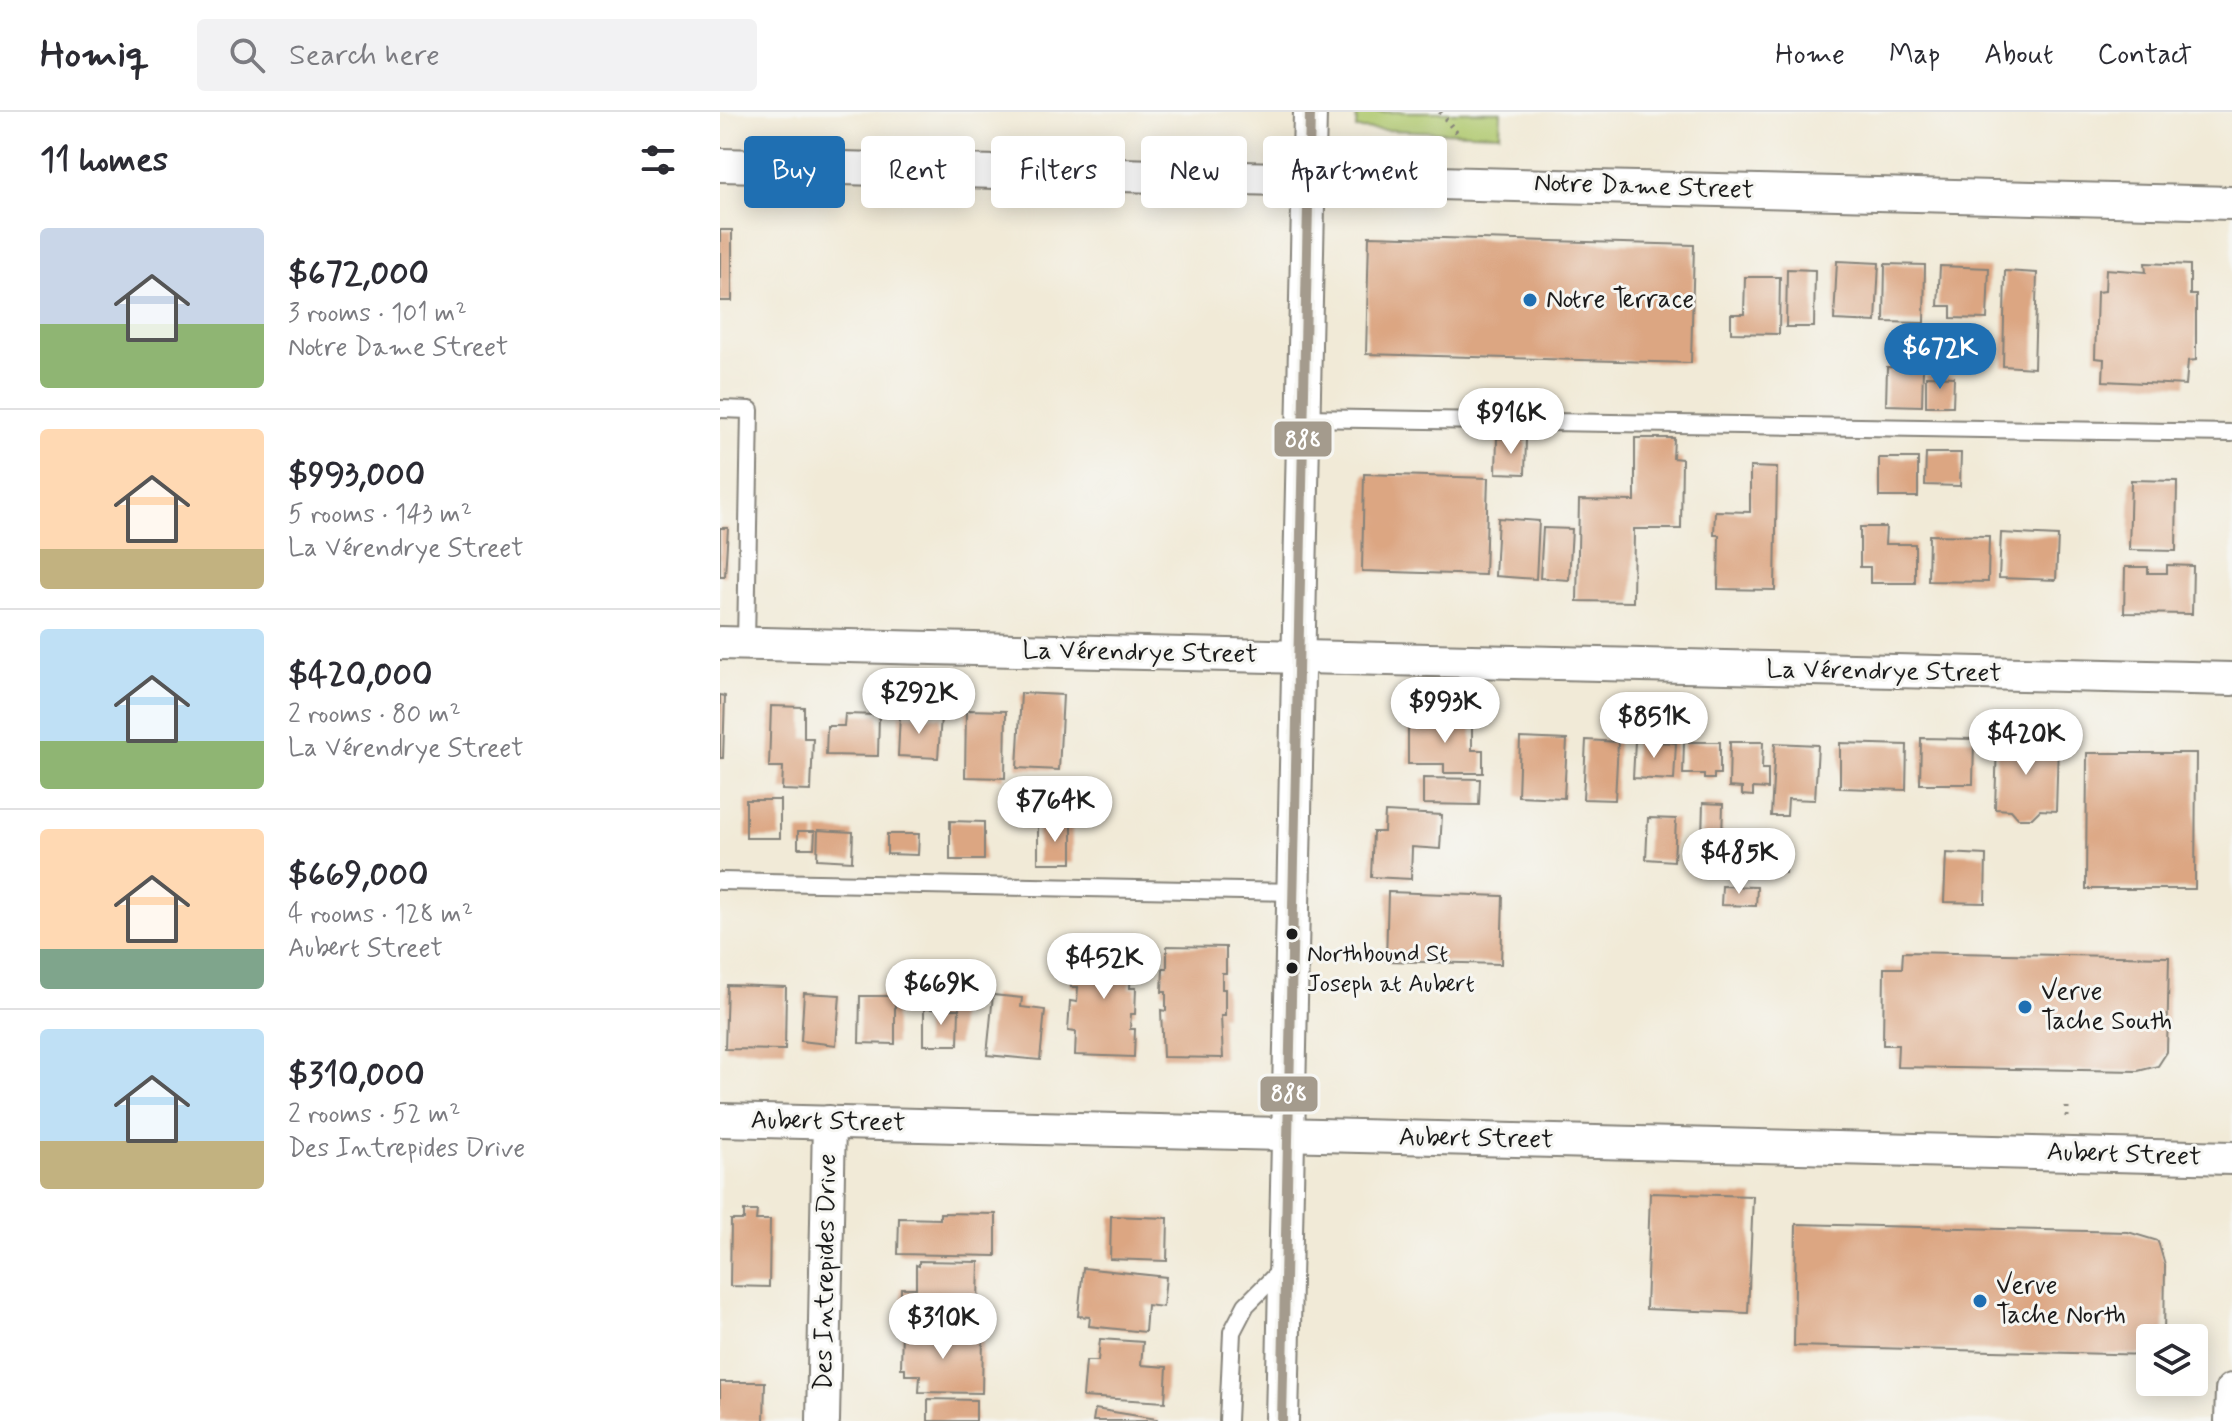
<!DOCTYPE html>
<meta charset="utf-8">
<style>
body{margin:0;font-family:Mynerve,sans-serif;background:#f2f2f3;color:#2b2b33;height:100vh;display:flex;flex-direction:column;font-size:30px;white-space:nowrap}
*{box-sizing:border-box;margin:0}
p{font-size:26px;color:#7c7c81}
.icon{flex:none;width:44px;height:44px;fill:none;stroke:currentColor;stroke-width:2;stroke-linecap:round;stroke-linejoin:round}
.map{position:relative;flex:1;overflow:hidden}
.side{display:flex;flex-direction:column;background:#fff;width:720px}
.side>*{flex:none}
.top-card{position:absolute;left:24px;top:24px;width:760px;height:72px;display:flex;gap:16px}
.controls{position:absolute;left:1416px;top:1212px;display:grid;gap:16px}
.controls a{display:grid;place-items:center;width:72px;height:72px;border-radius:8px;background:#fff;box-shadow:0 4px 20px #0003;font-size:40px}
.price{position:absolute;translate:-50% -68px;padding:0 18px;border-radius:28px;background:#fff;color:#222;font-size:26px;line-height:52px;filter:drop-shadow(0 2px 4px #0008)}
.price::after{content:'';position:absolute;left:50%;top:48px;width:24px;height:18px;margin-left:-12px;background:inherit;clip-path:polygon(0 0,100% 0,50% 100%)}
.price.on{background:#1f6fb2;color:#fff}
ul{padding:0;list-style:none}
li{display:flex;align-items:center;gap:24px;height:200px;padding:0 40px}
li+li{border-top:2px solid #e1e1e2}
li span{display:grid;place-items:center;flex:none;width:224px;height:160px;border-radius:8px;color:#555}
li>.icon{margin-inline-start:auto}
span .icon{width:96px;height:96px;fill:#fffc;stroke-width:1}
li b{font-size:34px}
h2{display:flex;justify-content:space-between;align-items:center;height:96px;padding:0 40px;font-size:34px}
.chip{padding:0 28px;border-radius:8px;background:#fff;box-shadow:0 4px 20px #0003;font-size:28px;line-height:72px}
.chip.on{background:#1f6fb2;color:#fff}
header{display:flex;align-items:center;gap:48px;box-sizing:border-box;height:112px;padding:0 40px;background:#fff;border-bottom:2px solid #e1e1e2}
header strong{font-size:38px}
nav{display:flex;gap:44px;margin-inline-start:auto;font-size:28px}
.search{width:560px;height:72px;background:#f2f2f3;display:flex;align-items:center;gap:20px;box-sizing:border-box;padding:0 28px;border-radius:8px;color:#7c7c81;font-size:30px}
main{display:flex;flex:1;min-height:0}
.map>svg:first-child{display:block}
</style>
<header>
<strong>Homiq</strong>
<div class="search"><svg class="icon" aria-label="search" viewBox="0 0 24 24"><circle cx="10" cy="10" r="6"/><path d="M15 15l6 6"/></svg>Search here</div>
<nav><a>Home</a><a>Map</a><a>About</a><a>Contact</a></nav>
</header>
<main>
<section class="side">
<h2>11 homes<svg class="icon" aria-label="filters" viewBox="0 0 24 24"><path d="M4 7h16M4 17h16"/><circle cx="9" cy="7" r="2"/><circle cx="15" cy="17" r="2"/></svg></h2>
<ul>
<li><span style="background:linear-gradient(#c9d6e8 60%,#8fb573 0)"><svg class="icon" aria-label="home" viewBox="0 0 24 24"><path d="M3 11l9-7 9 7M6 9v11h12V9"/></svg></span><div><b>$672,000</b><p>3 rooms · 101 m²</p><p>Notre Dame Street</p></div></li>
<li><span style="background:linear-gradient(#ffd9b3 75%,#c2b280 0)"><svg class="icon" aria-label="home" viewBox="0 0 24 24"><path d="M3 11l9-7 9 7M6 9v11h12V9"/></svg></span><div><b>$993,000</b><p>5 rooms · 143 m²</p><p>La Vérendrye Street</p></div></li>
<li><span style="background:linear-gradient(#bfe0f5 70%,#8fb573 0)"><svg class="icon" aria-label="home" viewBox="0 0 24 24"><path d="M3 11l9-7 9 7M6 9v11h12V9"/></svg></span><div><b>$420,000</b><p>2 rooms · 80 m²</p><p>La Vérendrye Street</p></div></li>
<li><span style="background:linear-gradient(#ffd9b3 75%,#7fa58c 0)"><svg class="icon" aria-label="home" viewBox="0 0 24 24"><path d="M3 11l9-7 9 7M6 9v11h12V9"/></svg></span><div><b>$669,000</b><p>4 rooms · 128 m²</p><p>Aubert Street</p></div></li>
<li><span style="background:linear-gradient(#bfe0f5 70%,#c2b280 0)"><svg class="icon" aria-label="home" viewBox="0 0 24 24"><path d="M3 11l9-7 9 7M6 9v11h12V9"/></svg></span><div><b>$310,000</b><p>2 rooms · 52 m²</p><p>Des Intrepides Drive</p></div></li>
</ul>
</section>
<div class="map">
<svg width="1512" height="1309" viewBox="0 0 1512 1309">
<rect width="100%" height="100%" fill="#f6f6f2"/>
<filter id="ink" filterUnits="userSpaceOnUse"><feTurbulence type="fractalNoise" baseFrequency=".0125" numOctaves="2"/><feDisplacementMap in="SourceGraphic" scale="16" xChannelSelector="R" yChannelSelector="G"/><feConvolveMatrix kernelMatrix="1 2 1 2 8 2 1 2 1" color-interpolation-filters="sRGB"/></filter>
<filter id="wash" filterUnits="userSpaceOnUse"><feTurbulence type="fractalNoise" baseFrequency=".006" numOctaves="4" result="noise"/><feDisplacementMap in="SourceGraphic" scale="32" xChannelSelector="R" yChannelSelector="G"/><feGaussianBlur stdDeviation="1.8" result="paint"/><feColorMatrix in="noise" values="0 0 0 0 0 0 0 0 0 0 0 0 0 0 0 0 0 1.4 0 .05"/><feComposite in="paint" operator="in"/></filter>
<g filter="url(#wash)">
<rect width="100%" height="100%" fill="#f1ead7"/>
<path fill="#afc86d" stroke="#667244" stroke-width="2" d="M637,0H781L780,22L636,17Z"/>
<g id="blocks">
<g fill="#dca682">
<rect x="0" y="118" width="12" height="71"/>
<path d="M649,124L974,133L971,251L646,242Z"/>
<path d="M1117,149L1159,151L1156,210L1114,208Z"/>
<path d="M1425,151L1470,153V183H1476V248L1468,249L1466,273L1383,269L1384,247L1375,246L1377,180L1385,179L1386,157L1426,160Z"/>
<path d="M1165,152L1205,153L1204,211L1164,210Z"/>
<path d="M1220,154L1269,156L1267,207L1231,206V194H1218Z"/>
<path d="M1067,157L1095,158L1094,215H1066Z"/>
<path d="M1285,159L1317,161L1314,256L1283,254Z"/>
<path d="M1025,165H1060L1059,222L1011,221V202H1024Z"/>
<path d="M1167,255L1203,256L1202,294L1166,293Z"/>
<path d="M1206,264L1234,265L1233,294H1206Z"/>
<path d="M777,326L806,327L805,362L776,361Z"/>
<path d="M915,326H954L953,346L962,347L961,417H914L913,490L857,489L859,388L915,389Z"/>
<path d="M1206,341H1241L1240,374L1205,373Z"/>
<rect x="1159" y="346" width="39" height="39"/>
<path d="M1030,355L1057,356L1055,478L998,477L999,423H994L995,399L1030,400Z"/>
<path d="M644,362L768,366L765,463L642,459Z"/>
<path d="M1411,368L1457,369L1456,439L1409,438Z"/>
<path d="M778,406L819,409L816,467L775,464Z"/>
<path d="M1140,415H1166L1165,432H1195V471H1150V455H1140Z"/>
<path d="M0,416H8L5,464H0Z"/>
<path d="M823,416L852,417L849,468L820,466Z"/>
<path d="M1281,421L1338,424L1336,468L1279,466Z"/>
<path d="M1209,423L1269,424L1268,470L1208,469Z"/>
<path d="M1447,453L1473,454L1472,502L1404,501L1405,455H1428V461H1447Z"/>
<path d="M301,581L343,583L339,658L297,656Z"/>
<path d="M0,583L5,584L3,646H0Z"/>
<path d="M51,594L84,595V626H93L91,679L62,678L63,655H49Z"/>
<path d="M246,598L286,599L285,666L245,665Z"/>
<path d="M125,602L159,603L158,644L106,643L107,614H124Z"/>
<path d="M180,602L221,605L218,646L178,644Z"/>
<path d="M725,604H752V638H763V661H724V652H688V610H725Z"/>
<path d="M800,626L847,628L844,686L798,684Z"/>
<path d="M1201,626L1254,627L1253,672H1200Z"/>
<path d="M866,628L898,630L895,688L863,687Z"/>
<path d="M915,629L956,631L954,668L913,666Z"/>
<path d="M1277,629L1338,631L1336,699L1320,698L1312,706H1298L1291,698L1275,697Z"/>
<path d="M964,630H1000V662H994V667H984V662H963Z"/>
<path d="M1010,630H1043L1042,657H1048V677L1033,676V684L1022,683V676L1009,675Z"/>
<path d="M1055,631L1098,633L1095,688L1068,687L1067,704H1051Z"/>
<path d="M1120,631L1187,633L1186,678L1120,676Z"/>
<path d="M1367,641H1476L1475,777H1366Z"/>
<path d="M703,666L760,667L759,693L703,692Z"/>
<rect x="26" y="688" width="34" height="38"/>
<path d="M983,691L1003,692L1002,726L982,725Z"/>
<path d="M665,700L722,703L720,737L692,735L691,767L651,765L653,720H664Z"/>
<path d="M928,706L956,707L954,749L926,747Z"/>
<path d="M230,709L264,710V748H230Z"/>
<rect x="318" y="713" width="34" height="38"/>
<path d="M98,718L133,720L132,749L97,747Z"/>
<path d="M78,719H95L94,736H78Z"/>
<path d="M167,722H199L198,743L167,742Z"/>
<path d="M1051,737L1066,738L1065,761L1049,760Z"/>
<path d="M1226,741L1266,743L1265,791L1224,790Z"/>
<path d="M1002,774L1037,775L1036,794L1001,793Z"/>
<path d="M668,780L783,784L781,852L666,849Z"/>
<path d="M358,832L416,834L415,857H411L410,876H416L415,902H411L410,917H415L414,945L355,943L356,920L348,919L350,889L357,890L358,875H351L352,852L357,853Z"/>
<path d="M447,834L506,835V861H502V877H505V904H501L503,946L443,945L441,898L446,899V880H442L443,856H447Z"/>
<path d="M1183,840L1449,845L1447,940L1438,954L1418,959L1177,955L1178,933H1163L1164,856H1182Z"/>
<path d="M7,873L66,875L65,938L5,937Z"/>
<path d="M84,881L120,883L116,933L81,929Z"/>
<path d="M273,883L302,886L301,895L325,898L320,948L267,943Z"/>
<path d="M140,884H175V932L139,931Z"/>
<path d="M204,897H239L238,933H204Z"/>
<path d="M930,1081L1033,1084L1028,1201L926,1197Z"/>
<path d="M24,1099H37L36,1108H50L49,1175L10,1174L11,1108H24Z"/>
<path d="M220,1101L276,1102V1144L178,1142L179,1106L220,1107Z"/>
<path d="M391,1104L448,1106L447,1149L390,1147Z"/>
<path d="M1076,1112L1408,1120L1438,1129L1445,1153L1444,1226H1430V1243L1074,1234Z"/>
<path d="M199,1149L259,1150L258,1189H212V1206H181V1176H196V1153L199,1154Z"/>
<path d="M363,1156L446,1165L443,1195L427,1193L425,1220L369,1214L370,1205L358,1204Z"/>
<path d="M182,1217L219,1218V1223L263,1224L262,1281L199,1280L200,1263H185V1256H181Z"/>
<path d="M380,1227L423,1230L421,1253L447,1255L445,1290L363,1285L366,1249H378Z"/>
<path d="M0,1270H45L44,1309H0Z"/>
<path d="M208,1287L256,1288V1309H208Z"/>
<path d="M375,1297L437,1307V1309H373Z"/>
</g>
</g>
</g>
<g filter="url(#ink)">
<use href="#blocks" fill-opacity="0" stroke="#86837a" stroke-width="2"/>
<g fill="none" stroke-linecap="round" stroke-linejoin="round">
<g stroke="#86837a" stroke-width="20">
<g id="service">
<path d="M0,297L30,298L26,532"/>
<path d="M583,306L1512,321"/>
<path d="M0,769L574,780"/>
<path d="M508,1309L512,1220L526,1193L565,1154"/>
</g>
</g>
<g stroke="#86837a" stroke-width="36">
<g id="minor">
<path d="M0,53L1512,91"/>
<path d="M0,531L1512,567"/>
<path d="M0,1008L1512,1046"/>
<path d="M103,1309L109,1010"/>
<path d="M562,1309L590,0"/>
<path d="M1511,1309L1512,1278"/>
</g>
</g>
<g stroke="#86837a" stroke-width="5" stroke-dasharray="2 6" stroke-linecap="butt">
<path d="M720,0L739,24"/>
<path d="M1347,995V1010"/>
</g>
<use href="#service" stroke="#fff" stroke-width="16"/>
<use href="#minor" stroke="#fff" stroke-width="32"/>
<g stroke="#f6f6f2" stroke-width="16">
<path id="bus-1" d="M562,1309L590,0"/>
</g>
<use href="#bus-1" stroke="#a49b8d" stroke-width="10"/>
</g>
</g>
<g fill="#1f6fb2" stroke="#f6f6f2" stroke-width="3">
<circle cx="810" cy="188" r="8"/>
<circle cx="1305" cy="895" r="8"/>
<circle cx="1260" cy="1189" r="8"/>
</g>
<g fill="#1c1c1c" stroke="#f6f6f2" stroke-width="3">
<circle cx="572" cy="822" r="7"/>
<circle cx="572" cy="856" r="7"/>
</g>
<g text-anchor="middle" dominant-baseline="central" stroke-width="6" stroke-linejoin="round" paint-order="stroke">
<g font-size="24" fill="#1c1c1c" stroke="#f6f6f2" text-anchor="start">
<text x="587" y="842">Northbound St<tspan x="587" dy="30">Joseph at Aubert</tspan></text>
</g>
<g font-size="26" fill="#1c1c1c" stroke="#f6f6f2">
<text transform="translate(924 75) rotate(2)">Notre Dame Street</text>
<text transform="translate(420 541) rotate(1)">La Vérendrye Street</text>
<text transform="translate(1164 560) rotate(1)">La Vérendrye Street</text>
<text transform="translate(108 1010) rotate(1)">Aubert Street</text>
<text transform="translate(756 1027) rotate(1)">Aubert Street</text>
<text transform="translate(1404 1043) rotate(2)">Aubert Street</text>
<text transform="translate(106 1160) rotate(-89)">Des Intrepides Drive</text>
</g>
<g font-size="26" fill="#1c1c1c" stroke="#f6f6f2" text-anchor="start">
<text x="826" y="188">Notre Terrace</text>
<text x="1321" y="880">Verve<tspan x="1321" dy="30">Tache South</tspan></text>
<text x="1276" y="1174">Verve<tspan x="1276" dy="30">Tache North</tspan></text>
</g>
</g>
<g stroke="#f6f6f2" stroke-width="3">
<rect x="553" y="308" width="60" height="38" rx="8" fill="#a49b8d"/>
<rect x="539" y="963" width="60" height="38" rx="8" fill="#a49b8d"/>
</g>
<g font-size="22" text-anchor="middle" font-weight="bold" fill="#fff">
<text x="583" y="335">888</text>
<text x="569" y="989">888</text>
</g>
</svg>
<div class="controls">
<a><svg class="icon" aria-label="layers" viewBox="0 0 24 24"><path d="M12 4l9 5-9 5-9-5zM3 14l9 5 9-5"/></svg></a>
</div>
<b class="price on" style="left:1220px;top:279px">$672K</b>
<b class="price" style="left:791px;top:344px">$916K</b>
<b class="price" style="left:199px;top:624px">$292K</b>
<b class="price" style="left:725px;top:633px">$993K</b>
<b class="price" style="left:934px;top:648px">$851K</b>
<b class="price" style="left:1306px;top:665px">$420K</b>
<b class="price" style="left:335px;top:732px">$764K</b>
<b class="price" style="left:1019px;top:784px">$485K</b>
<b class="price" style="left:384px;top:889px">$452K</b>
<b class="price" style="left:221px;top:915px">$669K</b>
<b class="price" style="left:223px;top:1249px">$310K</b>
<div class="top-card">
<a class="chip on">Buy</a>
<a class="chip">Rent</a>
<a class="chip">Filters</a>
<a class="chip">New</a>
<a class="chip">Apartment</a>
</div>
</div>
</main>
